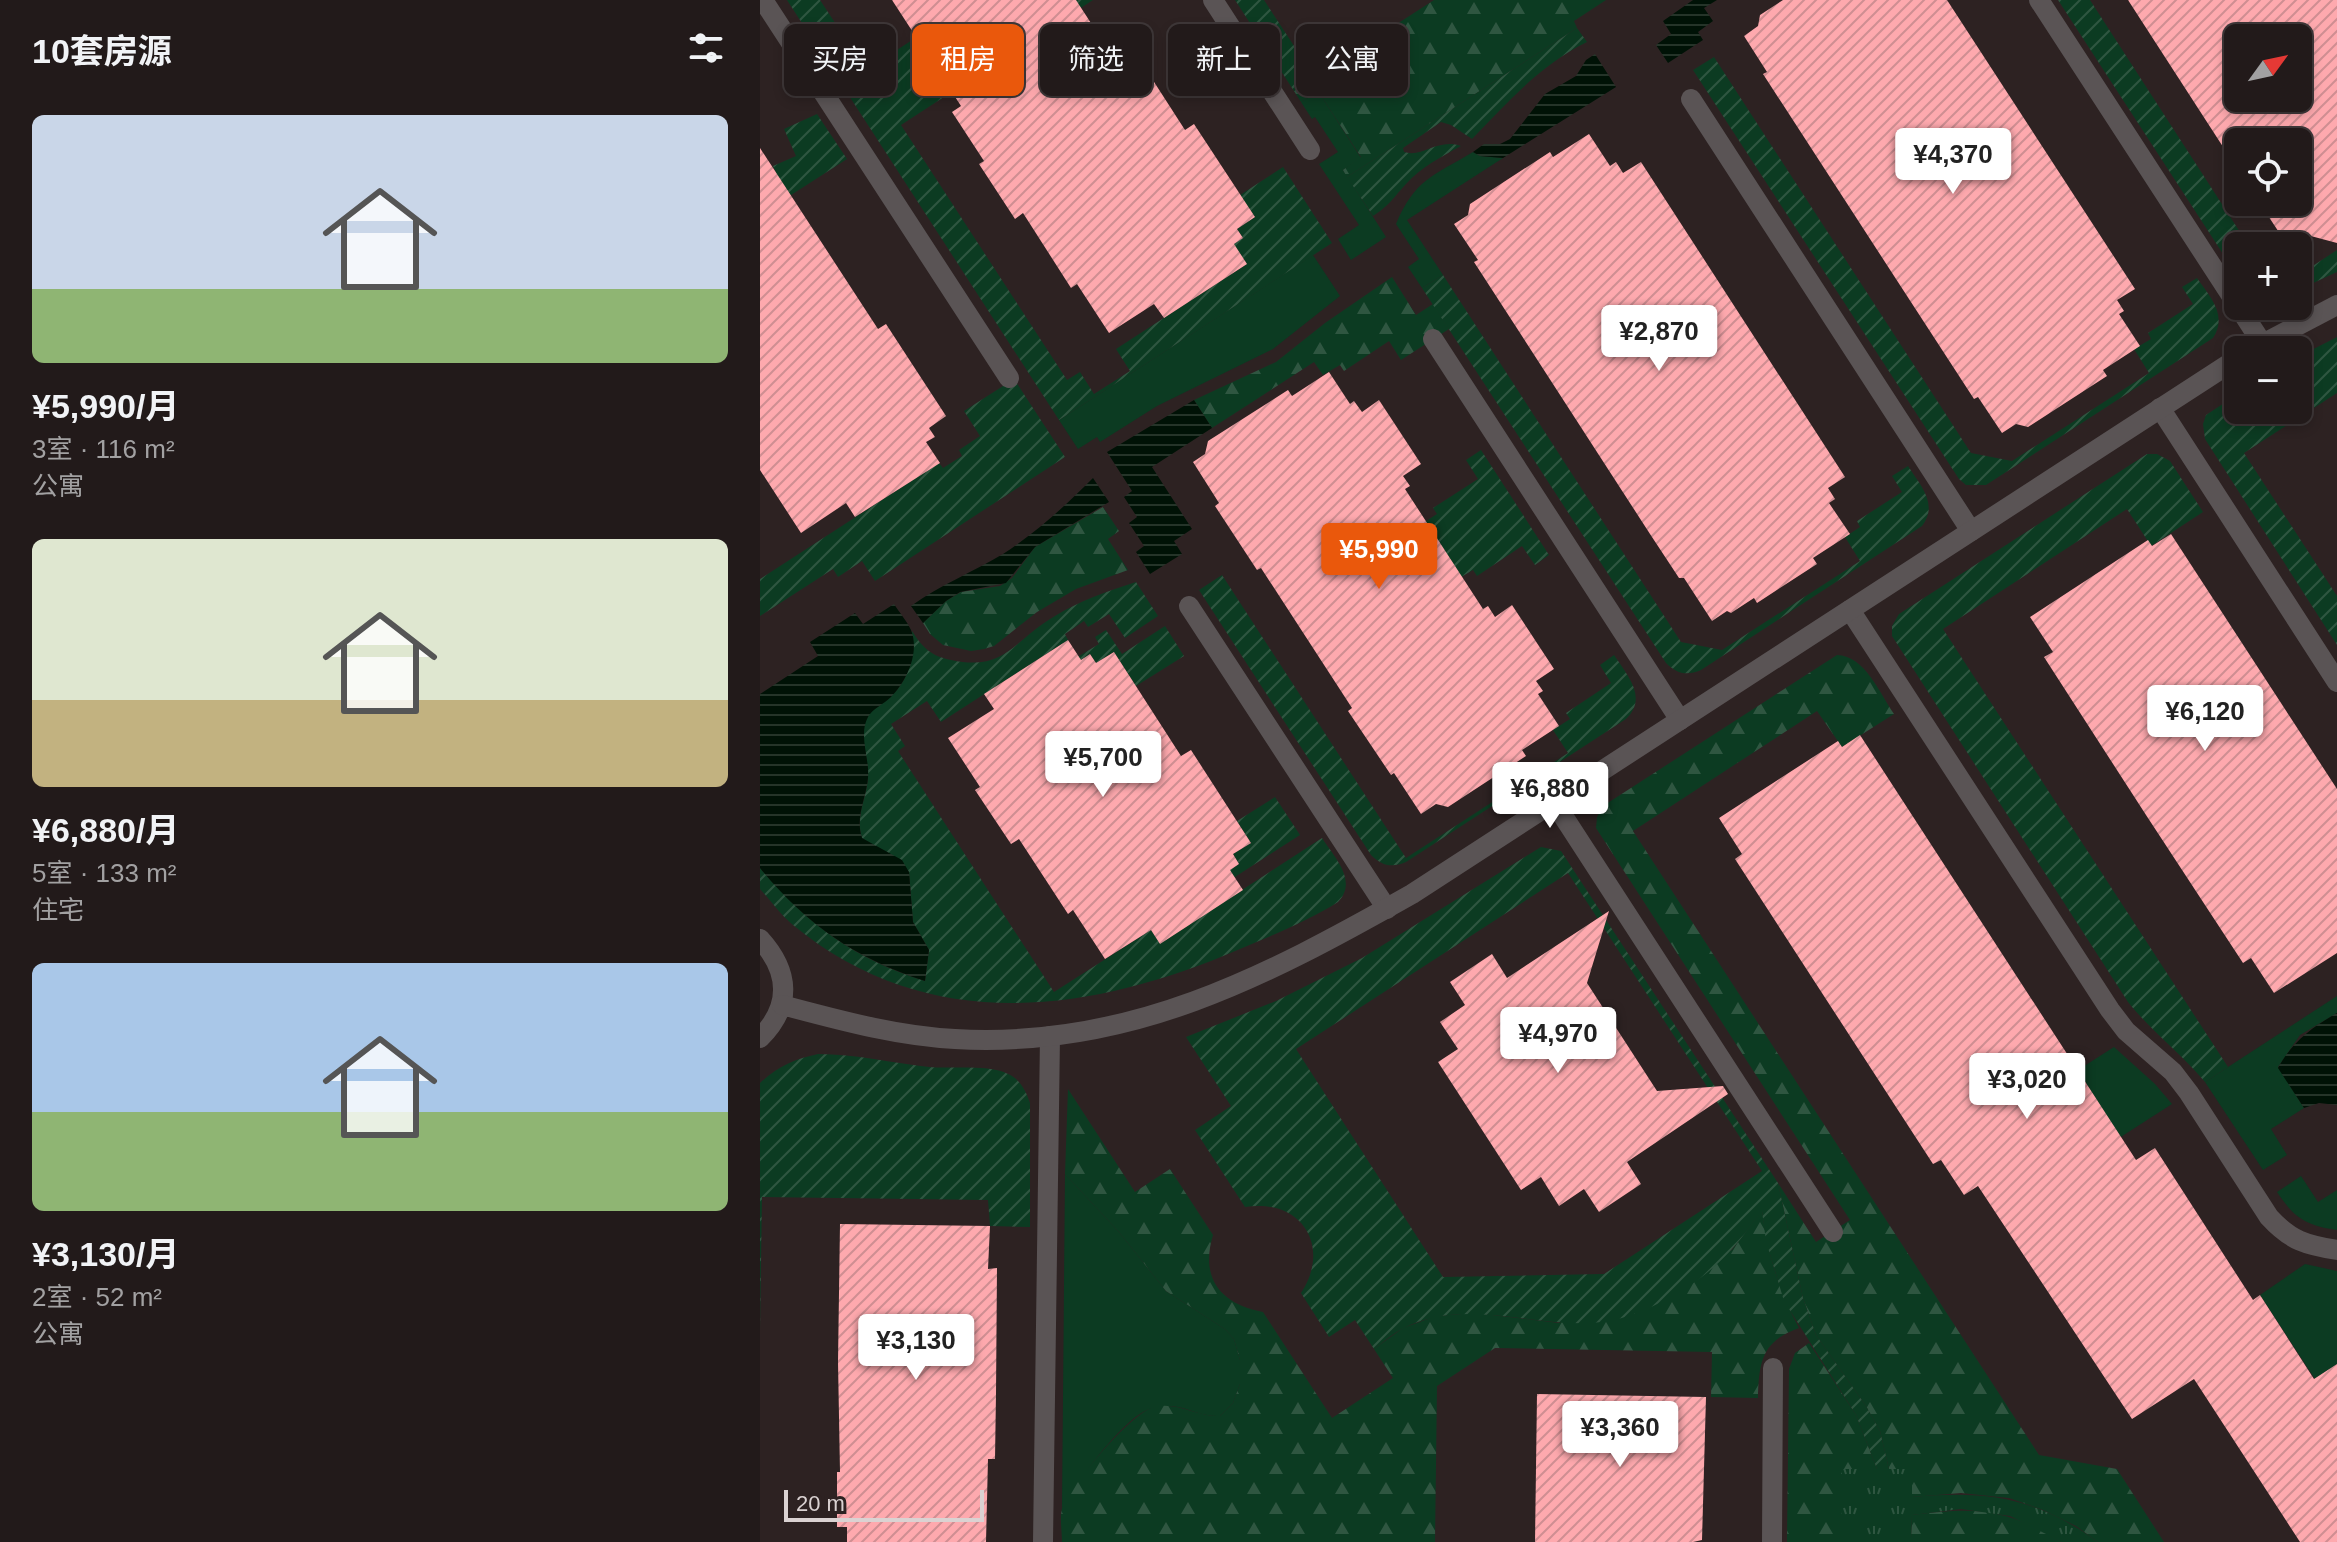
<!DOCTYPE html>
<html lang="zh">
<meta charset="utf-8">
<style>
body{margin:0;font-family:Helvetica,"Noto Sans SC",sans-serif;background:#2e2727;color:#f1f3f6;height:100vh;display:flex;flex-direction:column;font-size:30px;white-space:nowrap}
*{box-sizing:border-box;margin:0}
p{font-size:26px;color:#a2a1a2}
.icon{flex:none;width:44px;height:44px;fill:none;stroke:currentColor;stroke-width:2;stroke-linecap:round;stroke-linejoin:round}
.map{position:relative;flex:1;overflow:hidden}
.panel{display:flex;flex-direction:column;background:#221a1a;width:760px}
.panel>*{flex:none}
.guide{position:absolute;left:24px;top:24px;width:760px;height:72px;display:flex;gap:16px}
.needle{width:52px;rotate:57deg}
.fabs{position:absolute;left:1464px;top:24px;display:grid;gap:16px}
.fabs a{display:grid;place-items:center;width:88px;height:88px;border-radius:12px;background:#221a1a;box-shadow:0 4px 12px #0003,0 0 0 2px #3f3839;font-size:40px}
.scale{position:absolute;left:24px;bottom:20px;width:200px;box-sizing:border-box;padding-left:8px;border:4px solid #dad2d2;border-top:0;font-size:22px;line-height:28px;white-space:nowrap;color:#dad2d2;-webkit-text-stroke:6px #2d2222;paint-order:stroke}
.price{position:absolute;translate:-50% -68px;padding:0 18px;border-radius:8px;background:#fff;color:#222;font-size:26px;line-height:52px;filter:drop-shadow(0 2px 4px #0008)}
.price::after{content:'';position:absolute;left:50%;top:48px;width:24px;height:18px;margin-left:-12px;background:inherit;clip-path:polygon(0 0,100% 0,50% 100%)}
.price.selected{background:#ea580c;color:#fff}
ul{padding:0;list-style:none}
li{display:grid;align-content:center;gap:16px;height:424px;padding:0 32px}
li span{display:grid;place-items:center;height:248px;border-radius:12px;color:#555}
li>.icon{margin-inline-start:auto}
span .icon{width:144px;height:144px;fill:#fffc;stroke-width:1}
li b{font-size:34px}
h2{display:flex;justify-content:space-between;align-items:center;height:96px;padding:0 32px;font-size:34px}
.pill{padding:0 28px;border-radius:12px;background:#221a1a;box-shadow:0 4px 12px #0003,0 0 0 2px #3f3839;font-size:28px;line-height:72px}
.pill.selected{background:#ea580c;color:#fff}
main{display:flex;flex:1;min-height:0}
.map>svg:first-child{display:block}
</style>
<main>
<section class="panel">
<h2>10套房源<svg class="icon" aria-label="filters" viewBox="0 0 24 24"><path d="M4 7h16M4 17h16"/><circle cx="9" cy="7" r="2"/><circle cx="15" cy="17" r="2"/></svg></h2>
<ul>
<li><span style="background:linear-gradient(#c9d6e8 70%,#8fb573 0)"><svg class="icon" aria-label="home" viewBox="0 0 24 24"><path d="M3 11l9-7 9 7M6 9v11h12V9"/></svg></span><div><b>¥5,990/月</b><p>3室 · 116 m²</p><p>公寓</p></div></li>
<li><span style="background:linear-gradient(#dfe7d0 65%,#c2b280 0)"><svg class="icon" aria-label="home" viewBox="0 0 24 24"><path d="M3 11l9-7 9 7M6 9v11h12V9"/></svg></span><div><b>¥6,880/月</b><p>5室 · 133 m²</p><p>住宅</p></div></li>
<li><span style="background:linear-gradient(#a9c7e8 60%,#8fb573 0)"><svg class="icon" aria-label="home" viewBox="0 0 24 24"><path d="M3 11l9-7 9 7M6 9v11h12V9"/></svg></span><div><b>¥3,130/月</b><p>2室 · 52 m²</p><p>公寓</p></div></li>
</ul>
</section>
<div class="map">
<svg width="1577" height="1542" viewBox="0 0 1577 1542">
<defs>
<pattern id="forest-firs" width="22" height="20" patternUnits="userSpaceOnUse" patternTransform="scale(2)"><rect width="22" height="20" fill="#0c3b22"/><path d="M5 1l3.5 6h-7zM16 11l3.5 6h-7z" fill="#2f5641"/></pattern>
<pattern id="park-tufts" width="24" height="20" patternUnits="userSpaceOnUse" patternTransform="scale(2)"><rect width="24" height="20" fill="#0c3b22"/><path d="M3 7l-1-3M5 7V3M7 7l1-3M15 17l-1-3M17 17v-4M19 17l1-3" fill="none" stroke="#2f5641"/></pattern>
<pattern id="garden-furrows" width="10" height="10" patternUnits="userSpaceOnUse" patternTransform="scale(2)"><rect width="10" height="10" fill="#0c3b22"/><path d="M-1 1l2-2M0 10L10 0M9 11l2-2" fill="none" stroke="#2f5641"/></pattern>
<pattern id="water-rules" width="6" height="5" patternUnits="userSpaceOnUse" patternTransform="scale(2)"><rect width="6" height="5" fill="#001206"/><path d="M0 2.5h6" fill="none" stroke="#253429"/></pattern>
<pattern id="building-hatch" width="6" height="6" patternUnits="userSpaceOnUse" patternTransform="scale(2)"><rect width="6" height="6" fill="#fea9ae"/><path d="M-1 1l2-2M0 6l6-6M5 7l2-2" fill="none" stroke="#cf8e92"/></pattern>
</defs>
<rect width="100%" height="100%" fill="#2d2222"/>
<g fill="#0c3b22">
<path d="M558,91L601,158L583,170L626,237L591,260L578,239L599,225L559,164L578,152L555,117L552,119L541,102Z"/>
<path d="M713,152L720,156L743,158L647,220L683,275L662,288L648,267L659,259L636,224C655,179 673,176 713,152Z"/>
<path d="M553,255L580,296L513,349L397,406L340,442L337,437L318,449L299,420Z"/>
<path d="M1577,996V1013L1540,1035L1518,1067L1544,1108L1511,1129L1527,1155L1503,1170L1445,1082Z"/>
<path d="M1354,1047L1395,1084L1412,1104L1342,1149L1336,1099L1318,1070Z"/>
<path d="M305,1174L359,1232L406,1291L465,1329L474,1339L480,1360V1384L473,1403L460,1416C442,1417 429,1408 412,1406C405,1406 393,1407 387,1410C360,1422 317,1482 302,1508Z"/>
<path d="M1541,1176L1558,1202L1577,1190V1230C1546,1225 1535,1219 1517,1192Z"/>
<path d="M1545,1264L1577,1271V1364L1555,1379L1500,1295Z"/>
</g>
<g fill="url(#forest-firs)">
<path d="M674,0H846L814,21L817,28L587,177L583,170L601,157L558,91L541,102L534,91L562,73L574,91L618,63L606,44Z"/>
<path d="M632,277L656,315L673,304L689,329L641,360L629,341L584,371L580,365L563,375L554,362L452,428L434,400L516,362L565,323Z"/>
<path d="M343,507L359,531L348,539L368,570L316,589L277,612L234,646L224,649L211,651L183,645L170,634L163,623L186,601L201,592L240,586L252,578L275,547Z"/>
<path d="M1077,655C1105,656 1119,692 1134,714L1082,747L1057,711L873,831L1279,1455L1357,1469L1404,1542H1338L1316,1526L1283,1510L1249,1498L1201,1493L1152,1497V1469H1129L1120,1431L1106,1406L1056,1335L1043,1298L1018,1183L1056,1242L1090,1220L836,828L837,817L843,806Z"/>
<path d="M308,1089L375,1192L410,1169L453,1235C440,1278 460,1304 503,1312L572,1418L633,1378L614,1349L643,1328L676,1316L715,1313L799,1323L972,1250L1002,1210C1007,1252 1019,1291 1039,1328C1002,1341 999,1361 998,1398L951,1397L952,1352L735,1348L677,1386L675,1542H302C302,1531 299,1515 303,1505C313,1483 371,1413 394,1407C416,1401 438,1417 460,1416L473,1403L480,1384V1360L474,1339L465,1329L406,1291L359,1232L305,1174Z"/>
<path d="M1049,1343L1096,1415L1117,1469L1151,1539L1152,1515C1216,1507 1245,1508 1302,1542H1027L1029,1369L1035,1353Z"/>
</g>
<path fill="url(#park-tufts)" d="M1082,1469H1152V1497C1227,1490 1276,1497 1338,1542H1302L1250,1516L1201,1509L1152,1515L1151,1539L1081,1538Z"/>
<g fill="url(#garden-furrows)" fill-rule="evenodd">
<path d="M27,0H60L106,70L214,0H333L141,125L307,380L320,372L334,394L370,371L356,349L487,264L479,252L446,262L483,238L477,229L495,217L480,195L523,167L572,243L299,420Z"/>
<path d="M475,0H504L555,78L534,91Z"/>
<path d="M1298,0H1330L1489,246H1478V277Z"/>
<path d="M817,28L827,42C780,65 748,102 712,139L691,125L681,122L643,148L644,152C663,158 677,138 701,146C681,157 661,167 646,184C633,198 630,205 613,216L587,177Z"/>
<path d="M954,57L1211,453L1252,461L1389,373L1374,349L1391,339L1388,333L1433,304L1422,287L1437,278C1450,297 1468,315 1453,338L1226,485H1206L1199,479L933,70Z"/>
<path d="M57,114L87,159L0,215L16,172L13,166L36,156L24,129Z"/>
<path d="M1577,250V272L1538,290V273H1542Z"/>
<path d="M683,275L921,642L962,650L1100,561L1085,537L1100,527L1097,521L1142,492L1132,476L1148,466C1160,485 1179,504 1162,526L941,670C927,676 917,674 906,663L662,288Z"/>
<path d="M1577,337V393L1484,453L1577,596V645L1445,439L1443,424L1446,415L1478,394V410H1538V357Z"/>
<path d="M254,379L305,457L115,581L102,561L78,577L73,569L0,616V579L179,463L183,468L202,456L199,450L220,436L204,411Z"/>
<path d="M721,450L789,555L775,565L762,546L717,576L713,570L696,580L660,525L677,514L673,508L718,479L706,460Z"/>
<path d="M1387,454H1397L1410,461L1443,512L1391,546L1367,509L1183,629L1468,1067L1445,1082C1421,1053 1391,1031 1368,1002L1132,636V626L1139,614Z"/>
<path d="M462,575L646,858L808,753L793,730L810,719L806,713L851,683L840,665L854,655C868,676 888,698 866,719L646,862C632,868 622,866 611,855L439,590Z"/>
<path d="M376,582L398,616L365,638L349,614L328,627L324,621L305,634L308,640L181,722L167,701L131,724L145,746L138,751L294,992L391,930L400,943L562,838C575,858 598,881 578,902C548,921 513,935 480,949C329,1014 168,1036 33,925C21,915 11,901 0,889V868C48,925 94,959 165,981L169,950L153,922L149,872L102,838C95,816 107,798 108,777C109,758 97,731 108,715C113,709 122,704 128,699C150,680 153,659 152,631C163,648 171,656 191,660C246,672 253,640 295,616C319,601 348,591 376,582Z"/>
<path d="M405,626L424,656L376,686L354,652L336,663L330,654L293,678L319,656L339,644L335,637L346,630L362,654Z"/>
<path d="M515,797L540,835L447,895L442,888L479,864L473,854L491,843L477,821Z"/>
<path d="M781,847L801,851L1018,1183L1043,1298L1056,1335L1106,1406L1120,1431L1129,1469H1117L1096,1415L1024,1301L1006,1241L1002,1211C992,1223 983,1237 972,1249C944,1282 885,1317 842,1322C776,1330 707,1296 644,1328C633,1333 624,1342 614,1349L595,1320L569,1337L541,1293C572,1246 541,1198 485,1207L435,1130L471,1106L426,1037L516,1001L602,958ZM808,873L1002,1171L844,1274L683,1277L536,1049Z"/>
<path d="M58,1054C96,1054 132,1063 169,1067C190,1069 230,1064 248,1074C260,1079 266,1091 270,1103V1227L230,1226L228,1200L2,1197L0,1330V1083C18,1066 35,1059 58,1054Z"/>
</g>
<g fill="url(#water-rules)">
<path d="M933,0H957L944,8L953,21L938,32L943,40L908,63L896,45L911,34L903,21Z"/>
<path d="M835,54L856,87L743,158L720,156L713,152L724,144H740L750,139L785,94L816,76L826,60Z"/>
<path d="M434,400L452,428L392,467L432,529L414,541L422,554L390,574L376,552L384,546L369,523L377,517L364,497L372,491L347,452Z"/>
<path d="M333,478L349,502L275,547L246,583L200,592L186,601L163,623L151,606C180,585 213,572 243,554C277,532 305,506 333,478Z"/>
<path d="M134,604C139,612 147,621 151,630C160,652 147,681 131,697C124,704 112,709 108,717C98,735 110,759 108,778C106,799 95,817 102,838L142,860L149,872L153,922L169,950L165,981C95,958 47,925 0,868V694L58,656L50,642L95,613L103,624Z"/>
<path d="M1577,1013V1105L1559,1103L1544,1108L1518,1068C1533,1041 1551,1028 1577,1013Z"/>
</g>
<g fill="url(#building-hatch)" fill-rule="evenodd">
<path d="M132,0H316L340,37L358,26L425,130L434,124L495,217L477,229L483,238L474,244L487,264L404,318L394,304L349,333L317,284L311,288L263,213L255,219L219,164L224,161L192,112L201,106Z"/>
<path d="M1023,0H1187L1375,289L1357,300L1364,311L1359,314L1380,346L1343,370L1347,376L1268,427L1256,424L1242,433L1218,397L1214,399L1136,279L1003,74L1007,72L984,36L998,26L1000,15Z"/>
<path d="M1368,0H1577V243L1547,235L1528,246L1499,202H1538V142H1478V170ZM1478,38H1538V98H1478Z"/>
<path d="M829,134L850,166L856,162L863,173L881,162L1085,477L1068,488L1075,499L1069,503L1090,534L1053,558L1057,564L997,603L994,598L971,613L967,611L952,621L924,578H919L890,534L714,262L718,260L694,224L708,215L710,204L790,152L793,157Z"/>
<path d="M0,148L118,329L126,324L186,416L169,428L175,437L166,442L180,463L95,517L86,503L41,533L0,470Z"/>
<path d="M569,372L590,404L594,401L602,412L619,400L661,464L643,476L650,486L645,489L723,609L728,606L735,617L752,605L794,669L776,681L783,691L778,694L799,726L762,750L766,756L688,807L676,804L661,814L634,773L631,775L588,711L592,708L501,568L497,570L455,506L459,503L433,462L445,454L448,441L528,390L532,396Z"/>
<path d="M1411,534L1577,789V953L1514,993L1491,958L1483,963L1386,815L1284,657L1293,652L1270,617L1388,540L1392,546Z"/>
<path d="M308,640L321,660L330,654L336,663L354,652L421,756L431,750L491,843L473,854L479,864L470,870L483,890L400,944L391,930L345,959L313,910L308,914L259,839L251,844L215,790L220,787L188,738L234,709L224,694Z"/>
<path d="M1100,735L1376,1160L1395,1148L1493,1300L1500,1295L1554,1379L1577,1364V1542H1540L1434,1379L1372,1419L1218,1186L1204,1195L1181,1160L1173,1164L975,859L982,854L959,818L1078,741L1082,747Z"/>
<path d="M849,911L827,983L897,1091L963,1086L968,1094L867,1162L881,1184L839,1212L824,1189L799,1206L781,1177L761,1190L678,1062L698,1049L680,1022L705,1005L690,982L732,954L747,978Z"/>
<path d="M80,1224L230,1226L228,1269L237,1268L236,1394L235,1459H228L226,1542H87V1527H77V1472H80L78,1362Z"/>
<path d="M777,1394L946,1397L942,1540L933,1542H775Z"/>
</g>
<g fill="none" stroke-linecap="round" stroke-linejoin="round">
<g stroke="#5a5455" stroke-width="20">
<path d="M3,0L249,378"/>
<path d="M453,0L550,150"/>
<path d="M1279,0L1478,306"/>
<path d="M931,99L1211,531"/>
<path d="M1478,306L1502,343"/>
<path d="M673,339L920,720"/>
<path d="M1400,408L1577,682"/>
<path d="M429,606L627,909"/>
<path d="M794,802L1073,1232"/>
<path d="M0,939C30,972 32,1006 0,1038"/>
<path d="M283,1542L290,1036"/>
<path d="M1012,1542L1013,1368"/>
</g>
<g stroke="#5a5455" stroke-width="20">
<path d="M1491,350L1577,305"/>
<path d="M1090,610L1350,1010L1366,1031L1413,1072L1429,1093L1509,1217C1531,1241 1546,1245 1577,1250"/>
<path d="M22,1005C79,1020 136,1036 195,1039C369,1049 505,977 652,894L1478,358"/>
</g>
</g>
</svg>
<div class="fabs">
<a><svg class="needle" viewBox="-14 -14 28 28"><path d="M0-13l5 13h-10z" fill="#e53935"/><path d="M0 13l5-13h-10z" fill="#a2a1a2"/></svg></a>
<a><svg class="icon" aria-label="locate" viewBox="0 0 24 24"><circle cx="12" cy="12" r="6"/><path d="M12 2v4M12 18v4M2 12h4M18 12h4"/></svg></a>
<a>+</a>
<a>−</a>
</div>
<div class="scale">20 m</div>
<b class="price" style="left:1193px;top:196px">¥4,370</b>
<b class="price" style="left:899px;top:373px">¥2,870</b>
<b class="price selected" style="left:619px;top:591px">¥5,990</b>
<b class="price" style="left:1445px;top:753px">¥6,120</b>
<b class="price" style="left:343px;top:799px">¥5,700</b>
<b class="price" style="left:790px;top:830px">¥6,880</b>
<b class="price" style="left:798px;top:1075px">¥4,970</b>
<b class="price" style="left:1267px;top:1121px">¥3,020</b>
<b class="price" style="left:156px;top:1382px">¥3,130</b>
<b class="price" style="left:860px;top:1469px">¥3,360</b>
<div class="guide">
<a class="pill">买房</a>
<a class="pill selected">租房</a>
<a class="pill">筛选</a>
<a class="pill">新上</a>
<a class="pill">公寓</a>
</div>
</div>
</main>
